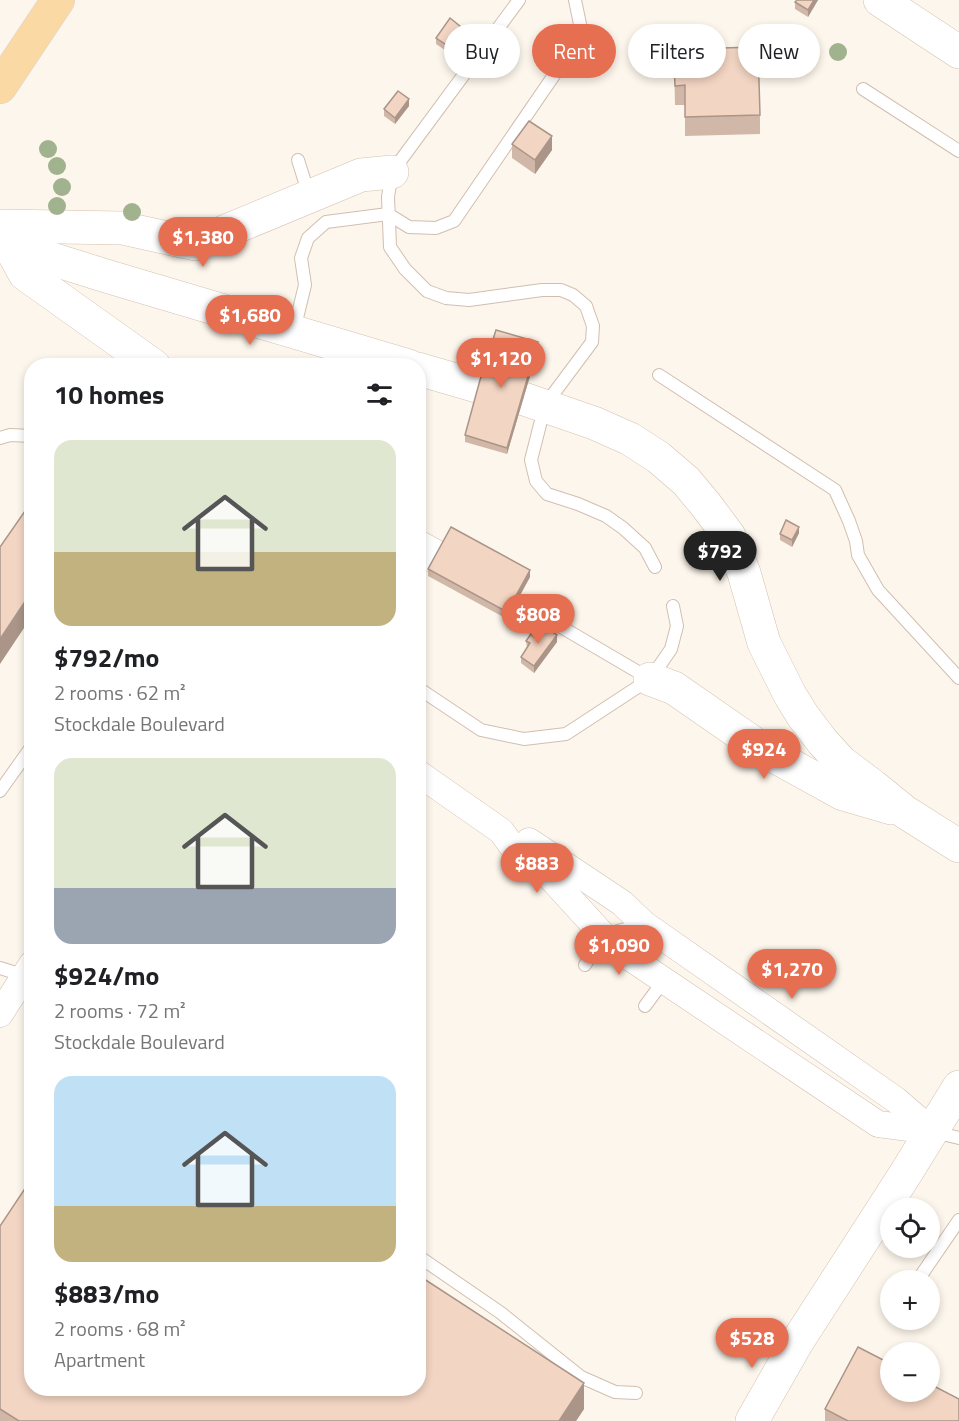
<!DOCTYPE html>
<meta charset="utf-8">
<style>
body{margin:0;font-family:"Titillium Web",sans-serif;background:#f6f6f6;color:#202124;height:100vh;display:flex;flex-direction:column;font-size:22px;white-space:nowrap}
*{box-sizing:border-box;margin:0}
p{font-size:20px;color:#757577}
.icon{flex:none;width:33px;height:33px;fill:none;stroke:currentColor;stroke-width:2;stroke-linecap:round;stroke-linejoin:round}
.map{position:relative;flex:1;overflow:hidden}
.side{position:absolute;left:24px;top:358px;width:402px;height:1038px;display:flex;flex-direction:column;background:#fff;border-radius:24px;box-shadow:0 3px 9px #0003}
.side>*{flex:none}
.top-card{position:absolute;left:444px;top:24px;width:424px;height:54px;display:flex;gap:12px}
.tools{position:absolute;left:880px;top:1198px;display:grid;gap:12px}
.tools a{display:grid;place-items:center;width:60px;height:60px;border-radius:50%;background:#fff;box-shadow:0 3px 9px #0003;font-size:30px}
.price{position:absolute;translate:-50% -51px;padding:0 14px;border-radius:21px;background:#e76f51;color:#fff;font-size:20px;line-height:39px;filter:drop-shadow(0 2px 3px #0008)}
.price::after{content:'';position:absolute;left:50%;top:36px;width:18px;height:14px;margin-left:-9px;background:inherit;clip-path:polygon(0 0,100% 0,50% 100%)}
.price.selected{background:#222;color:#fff}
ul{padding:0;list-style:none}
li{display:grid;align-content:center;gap:12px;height:318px;padding:0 30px}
li span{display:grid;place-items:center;height:186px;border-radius:18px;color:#555}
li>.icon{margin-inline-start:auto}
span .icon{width:108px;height:108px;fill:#fffc;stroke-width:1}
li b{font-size:26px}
h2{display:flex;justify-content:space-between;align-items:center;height:72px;padding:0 30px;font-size:26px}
.tag{padding:0 21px;border-radius:27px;background:#fff;box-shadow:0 3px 9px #0003;font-size:21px;line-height:54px}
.tag.selected{background:#e76f51;color:#fff}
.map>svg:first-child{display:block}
</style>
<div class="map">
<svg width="959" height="1421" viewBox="0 0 959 1421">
<rect width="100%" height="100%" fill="#fdf6ec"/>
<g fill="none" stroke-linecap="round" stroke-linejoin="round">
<g stroke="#d1beb0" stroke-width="14">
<g id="service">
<path d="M519,0L392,172L388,197L390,247L405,269L427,291L446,298L469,300L542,290H561L573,295L586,306L593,326L592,342L545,405L531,460L536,481L547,494L578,504L606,516L623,528L645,548L655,567"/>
<path d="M863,89L959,151"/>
<path d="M298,160L309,195"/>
<path d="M294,330L305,285L301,258L308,238L326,222L388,214L409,227L436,228L454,221L574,46L580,24L575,0"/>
<path d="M659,375L835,490L849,521L856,541L858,555L878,590L959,678"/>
<path d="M0,438L10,435L32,436"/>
<path d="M651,678L671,649L677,626L673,606"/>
<path d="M418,688L481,730L524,739L566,734L650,679L517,601"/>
<path d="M0,791L32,746"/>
<path d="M585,965L603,935L644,924"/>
<path d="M0,968L28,977"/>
<path d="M645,1006L664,980"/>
<path d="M934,1132L959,1138"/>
<path d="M418,1256L501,1313L581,1377L615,1392L636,1393"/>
<path d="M922,1274L959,1220"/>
</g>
</g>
<g stroke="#d1beb0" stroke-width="27">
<g id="minor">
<path d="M418,773L501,831L512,846L550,877L603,935L620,951L878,1124L932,1131"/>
<path d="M529,841L622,903L644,924L896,1100L932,1131"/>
<path d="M0,1014L32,964"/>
</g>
</g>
<g stroke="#d6c0b0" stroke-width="34">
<g id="secondary">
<path d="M880,0L959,52"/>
<path d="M0,226L122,228L195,244L361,175L392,172"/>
<path d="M0,227L39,255L106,276L409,366"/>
<path d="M2,232L25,274L154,366"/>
<path d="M418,369L480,387"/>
<path d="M524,399L594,423L630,439L658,457L686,481L706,505L729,536L744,573L764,643L790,695L803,716L822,741L841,762L873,786L905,812L959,846"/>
<path d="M418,547L438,558"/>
<path d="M650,679L674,688L765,751L843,794L891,808"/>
<path d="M752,1421L797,1342L906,1173L959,1087"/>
</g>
</g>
<g stroke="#dad1cd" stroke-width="34">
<path id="primary" d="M0,87L58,0"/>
</g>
<use href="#service" stroke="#fff" stroke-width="12"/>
<use href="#minor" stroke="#fff" stroke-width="26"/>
<use href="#secondary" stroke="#fff" stroke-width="33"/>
<use href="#primary" stroke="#fbd9a5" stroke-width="33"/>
</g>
<g fill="#a0b28e">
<circle cx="838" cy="52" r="9"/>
<circle cx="48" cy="149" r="9"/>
<circle cx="57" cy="166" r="9"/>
<circle cx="62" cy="187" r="9"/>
<circle cx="57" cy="206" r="9"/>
<circle cx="132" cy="212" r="9"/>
</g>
<g fill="#d1b7a8">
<path d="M797,0H818L808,17L795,9V2Z"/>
<path d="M461,33L448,52L436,44V38Z"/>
<path d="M674,63L760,115V134L685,136V105H675Z"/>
<path d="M409,106L395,124L384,116V109Z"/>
<path d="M512,144L552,150L535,174L512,158Z"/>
<path d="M538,349L507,454L465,442V435Z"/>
<path d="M799,533L792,547L780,540V534Z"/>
<path d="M428,569L530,577L507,619L428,576Z"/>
<path d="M534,637L557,642L534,673L521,663V657L527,648L526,641Z"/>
<path d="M0,1226L584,1409L576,1421H0Z"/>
<path d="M825,1409L959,1421H825Z"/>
</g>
<g fill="#aa9588">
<path d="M814,0H818L808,17V10Z"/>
<path d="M461,27V33L448,52V46Z"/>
<path d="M409,99V106L395,124V118Z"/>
<path d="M552,136V150L535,174V160Z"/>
<path d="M538,342V349L507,454V448Z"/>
<path d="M799,527V533L792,547V540Z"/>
<path d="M530,570V577L507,619V612Z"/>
<path d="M32,591V616L0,664V639Z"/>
<path d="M557,635V642L534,673V666Z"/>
<path d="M584,1383V1409L576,1421H559Z"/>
</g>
<g fill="#f3d5c3" stroke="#aa9588" stroke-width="1.5">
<path d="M797,0H814L808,10L795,2Z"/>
<path d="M450,18L461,27L448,46L436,38Z"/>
<path d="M758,47L760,115L685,117V85L675,86L674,63H684L683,49Z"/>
<path d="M398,91L409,99L395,118L384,109Z"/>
<path d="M529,121L552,136L535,160L512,144Z"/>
<path d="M496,330L538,342L507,448L465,435L480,380Z"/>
<path d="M32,501V591L0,639V547Z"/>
<path d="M786,520L799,527L792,540L780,534Z"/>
<path d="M451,527L530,570L507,612L428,569Z"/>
<path d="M542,625L557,635L534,666L521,657L530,643L526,641L531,634L534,637Z"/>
<path d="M32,1178V1389H418V1275L584,1383L559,1421H19L0,1409V1226Z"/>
<path d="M858,1347L891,1364V1392H930V1384L959,1399V1421H848L825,1409Z"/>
</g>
</svg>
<div class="tools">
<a><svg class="icon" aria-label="locate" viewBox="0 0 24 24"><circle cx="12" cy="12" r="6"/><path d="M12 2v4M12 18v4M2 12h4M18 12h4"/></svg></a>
<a>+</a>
<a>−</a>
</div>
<b class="price" style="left:203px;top:268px">$1,380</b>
<b class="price" style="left:250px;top:346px">$1,680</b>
<b class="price" style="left:501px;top:389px">$1,120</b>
<b class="price selected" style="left:720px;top:582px">$792</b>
<b class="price" style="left:538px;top:645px">$808</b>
<b class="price" style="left:764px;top:780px">$924</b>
<b class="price" style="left:537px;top:894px">$883</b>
<b class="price" style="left:619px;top:976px">$1,090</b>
<b class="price" style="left:792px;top:1000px">$1,270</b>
<b class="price" style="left:752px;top:1369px">$528</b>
<div class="top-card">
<a class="tag">Buy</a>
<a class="tag selected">Rent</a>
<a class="tag">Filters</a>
<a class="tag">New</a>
</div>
<section class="side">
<h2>10 homes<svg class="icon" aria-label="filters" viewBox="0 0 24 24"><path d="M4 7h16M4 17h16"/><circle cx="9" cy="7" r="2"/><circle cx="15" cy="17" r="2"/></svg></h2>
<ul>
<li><span style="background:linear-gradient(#dfe7d0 60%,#c2b280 0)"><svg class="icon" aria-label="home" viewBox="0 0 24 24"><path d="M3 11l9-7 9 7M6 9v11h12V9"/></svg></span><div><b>$792/mo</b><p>2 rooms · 62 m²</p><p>Stockdale Boulevard</p></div></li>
<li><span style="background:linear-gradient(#dfe7d0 70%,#9aa5b1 0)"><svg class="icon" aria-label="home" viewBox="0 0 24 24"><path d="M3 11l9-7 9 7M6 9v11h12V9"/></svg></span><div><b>$924/mo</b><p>2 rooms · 72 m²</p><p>Stockdale Boulevard</p></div></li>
<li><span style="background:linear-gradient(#bfe0f5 70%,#c2b280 0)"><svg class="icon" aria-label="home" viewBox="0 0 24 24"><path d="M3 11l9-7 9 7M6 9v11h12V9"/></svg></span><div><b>$883/mo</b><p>2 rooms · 68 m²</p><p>Apartment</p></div></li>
</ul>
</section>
</div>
